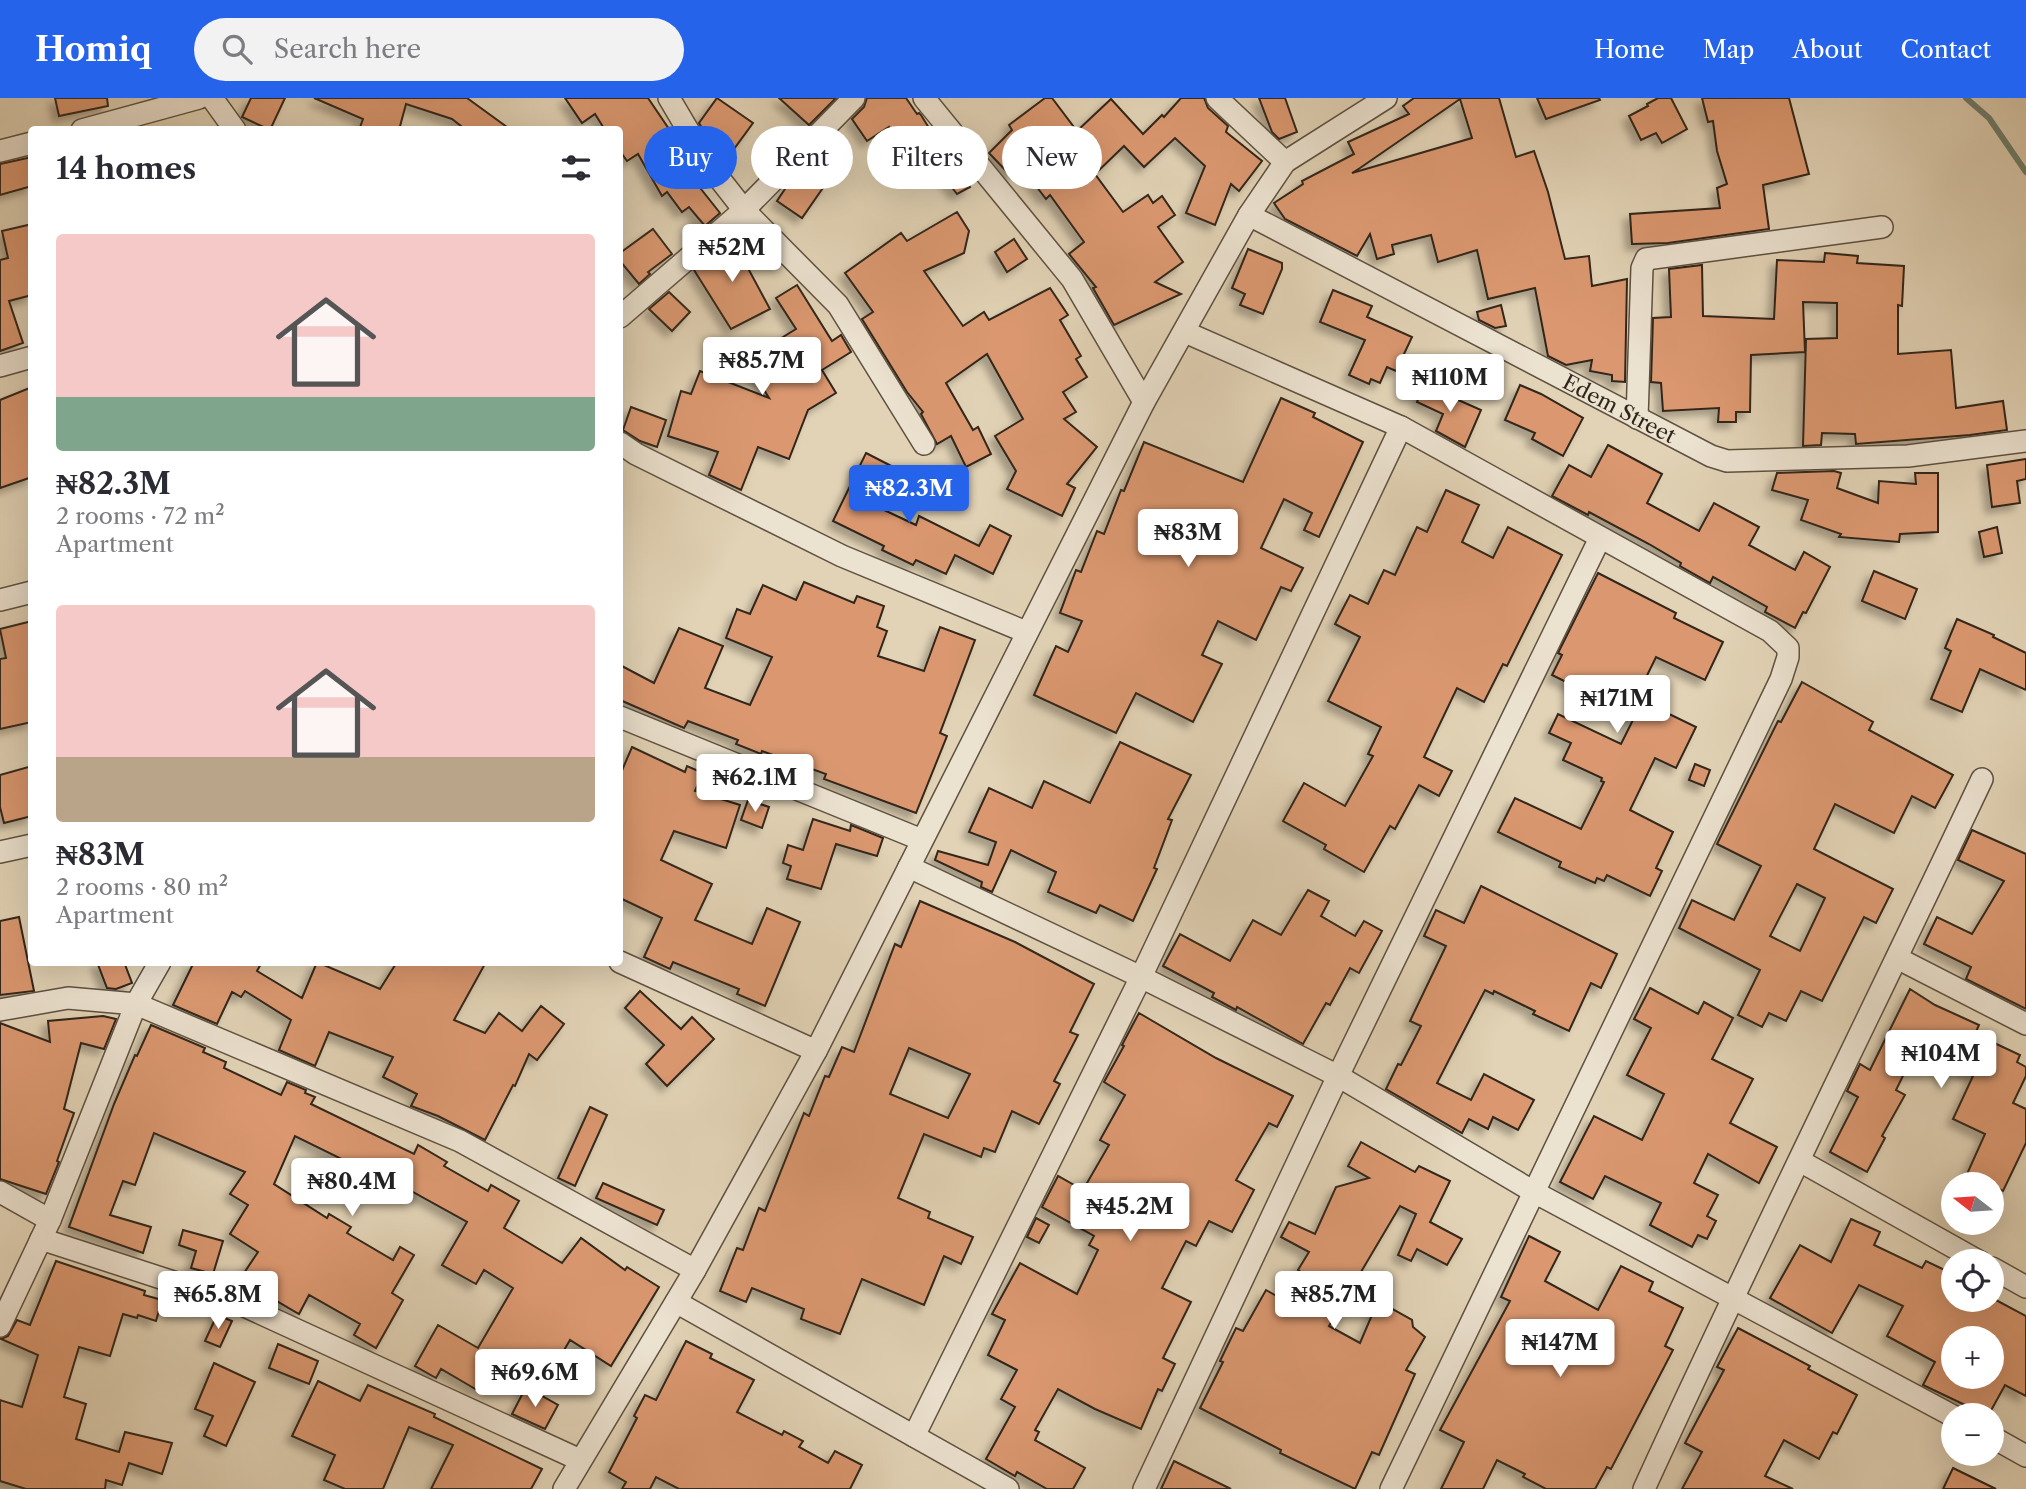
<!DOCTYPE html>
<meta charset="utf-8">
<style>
body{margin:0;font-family:"Libre Caslon Text",serif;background:#f2f2f3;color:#2b2b33;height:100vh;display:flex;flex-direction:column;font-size:26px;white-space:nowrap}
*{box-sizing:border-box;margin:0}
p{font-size:23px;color:#7c7c81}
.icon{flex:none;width:38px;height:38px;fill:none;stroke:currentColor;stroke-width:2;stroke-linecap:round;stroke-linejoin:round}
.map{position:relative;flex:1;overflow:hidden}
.drawer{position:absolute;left:28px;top:28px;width:595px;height:840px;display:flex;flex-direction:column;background:#fff;border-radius:7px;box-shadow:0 7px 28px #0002}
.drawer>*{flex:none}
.hud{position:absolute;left:644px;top:28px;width:665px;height:63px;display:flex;gap:14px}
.needle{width:46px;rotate:287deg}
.fabs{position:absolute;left:1941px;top:1074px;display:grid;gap:14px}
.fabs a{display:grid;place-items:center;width:63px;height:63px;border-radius:50%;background:#fff;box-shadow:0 7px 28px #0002;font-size:35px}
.price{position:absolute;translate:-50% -60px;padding:0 16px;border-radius:7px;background:#fff;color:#222;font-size:23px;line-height:46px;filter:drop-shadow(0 2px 4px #0008)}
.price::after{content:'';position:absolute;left:50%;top:42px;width:21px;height:16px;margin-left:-10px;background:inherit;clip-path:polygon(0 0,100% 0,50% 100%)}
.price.active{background:#2563eb;color:#fff}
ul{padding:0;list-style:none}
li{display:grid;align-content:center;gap:14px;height:371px;padding:0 28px}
li span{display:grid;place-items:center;height:217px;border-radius:7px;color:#555}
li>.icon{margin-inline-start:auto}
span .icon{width:126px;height:126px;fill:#fffc;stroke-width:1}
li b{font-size:30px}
h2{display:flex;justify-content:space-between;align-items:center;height:84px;padding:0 28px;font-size:30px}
.tag{padding:0 24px;border-radius:32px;background:#fff;box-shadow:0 7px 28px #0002;font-size:24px;line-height:63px}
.tag.active{background:#2563eb;color:#fff}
header{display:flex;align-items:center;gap:42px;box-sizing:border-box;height:98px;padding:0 35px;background:#2563eb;color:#fff}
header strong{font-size:33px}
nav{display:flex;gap:38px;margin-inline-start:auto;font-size:24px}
.search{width:490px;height:63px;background:#f2f2f3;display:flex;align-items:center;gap:18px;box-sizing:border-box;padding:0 24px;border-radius:38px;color:#7c7c81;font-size:26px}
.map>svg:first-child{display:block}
</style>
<header>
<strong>Homiq</strong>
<div class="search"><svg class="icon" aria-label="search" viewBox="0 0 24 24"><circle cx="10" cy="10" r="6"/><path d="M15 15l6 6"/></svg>Search here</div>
<nav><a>Home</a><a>Map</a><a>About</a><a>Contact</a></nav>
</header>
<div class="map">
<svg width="2026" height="1391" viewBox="0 0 2026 1391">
<defs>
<filter id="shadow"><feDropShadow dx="-6" dy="6" stdDeviation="3.5" flood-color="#0004"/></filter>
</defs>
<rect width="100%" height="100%" fill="#e2d3b6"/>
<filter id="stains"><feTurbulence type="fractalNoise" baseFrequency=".00286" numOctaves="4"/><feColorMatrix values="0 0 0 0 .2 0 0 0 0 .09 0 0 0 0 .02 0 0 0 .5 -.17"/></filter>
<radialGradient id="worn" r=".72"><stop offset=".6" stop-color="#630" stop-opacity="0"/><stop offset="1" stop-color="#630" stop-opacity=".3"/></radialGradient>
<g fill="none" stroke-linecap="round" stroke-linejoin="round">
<path stroke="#6d7e70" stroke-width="6" d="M1966,0L1989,20L2026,74"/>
</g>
<g fill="#db9870" stroke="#32261a" stroke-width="2" fill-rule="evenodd" filter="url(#shadow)">
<path d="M55,0H107L108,8L59,18Z"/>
<path d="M251,0H285L270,32L242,19Z"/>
<path d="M314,0H467L511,32H466L452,21L406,6L399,32H359L363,21Z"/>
<path d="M565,0H648L671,34L666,37L671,47L669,50L691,83L693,81L720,115L705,128L689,109L682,114L667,94L662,98L638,56L627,63L620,53V32H605L595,16L582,25Z"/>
<path d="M717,0L753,25L731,55L705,35L699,25Z"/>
<path d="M779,0H836L809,27Z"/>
<path d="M867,0H906L917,16L919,15L921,17L948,61L951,59L961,72L970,89L957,96L924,53L909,62L889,29L867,43L852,21L864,9Z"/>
<path d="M1045,0H1052L1077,33L1111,1L1143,36L1162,17L1164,19L1181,0H1204L1208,10L1228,28L1226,34L1262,63L1239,93L1231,86L1215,127L1186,115L1205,68L1175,40L1144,69L1124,48L1095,76L1123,114L1148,97L1153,105L1162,98L1175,117L1158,129L1183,164L1155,184L1181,196L1114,227L1093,190L1096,189L1069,156L1084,144L1050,97L1046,101L1020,67L1010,77L989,55L1012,32L1009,27Z"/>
<path d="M1259,0H1285L1297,34L1279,41L1272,34Z"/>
<path d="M1414,0H1499L1516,59L1534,53L1548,94L1565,161L1589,158L1592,188L1627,181L1625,284L1612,283V277L1590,273L1592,262L1566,267L1548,258L1535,190L1488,201L1477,152L1438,164L1431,137L1392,147L1394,156L1377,161L1370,136L1357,158L1285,121L1274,105L1303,86L1302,83L1354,56L1348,44L1409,16L1403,8ZM1460,1L1472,40L1352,75L1360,70Z"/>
<path d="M1537,0H1599L1600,2L1546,21Z"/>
<path d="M1658,0H1671L1687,31L1662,45L1656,35L1641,42L1629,18L1648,8L1647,6Z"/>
<path d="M1702,0H1789L1809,76L1763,87L1769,131L1668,145L1632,146L1630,116L1720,110L1717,90L1727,86L1717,53L1713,23L1708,24Z"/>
<path d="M32,59V88L0,97V66Z"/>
<path d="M805,69L827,84L802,120L777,103L789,85Z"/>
<path d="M957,114L969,133L964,155L924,173L963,228L984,214L989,222L1050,190L1068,217L1060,222L1081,258L1076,261L1087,279L1063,294L1076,314L1064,321L1097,349L1067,386L1075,390L1062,418L1007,391L1016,373L995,338L1023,321L987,256L946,285L973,332L978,329L991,356L966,369L951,338L937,346L921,316L923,314L907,294L862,221L873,214L845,175L901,135L907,143Z"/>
<path d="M32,126V197L9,203L23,245L0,253V162L8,160L2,133Z"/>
<path d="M653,131L672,156L648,174L650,176L639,186L620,163V155Z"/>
<path d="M736,136L750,154L743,161L770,211L731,231L694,172L724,150L722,148Z"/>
<path d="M1014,141L1027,161L1007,174L995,154Z"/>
<path d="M1248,151L1282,165V171L1263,216L1240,207L1245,196L1232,190Z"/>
<path d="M1825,155L1858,158L1857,165L1904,168L1902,208L1898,207V256L1951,252L1956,310L2003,303L2007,332L1970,337L1856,346L1855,336L1822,335L1821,347L1803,348L1806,241L1837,240V205L1803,204L1805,254L1751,257L1750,314H1736V324H1718L1719,310L1663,313L1661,285L1651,284L1653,220L1671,219L1669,171L1702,167L1703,218L1774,221L1777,162L1824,164Z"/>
<path d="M797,187L832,243L841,237L851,254L822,272L836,295L808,312L789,361L758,349L741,392L709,377L718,354L668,338L681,293L691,296L700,273L769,300L754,276L757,273L749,260L796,231L776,200Z"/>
<path d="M1333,192L1372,208L1367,219L1412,239L1396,273L1387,269L1380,285L1371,281L1369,286L1349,277L1365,242L1320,224Z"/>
<path d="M669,194L690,214L672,233L649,211Z"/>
<path d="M1501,207L1506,228L1495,230L1479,222L1477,214Z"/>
<path d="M1425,284L1440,290L1438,293L1481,312L1465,349L1436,333L1443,316L1417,304Z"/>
<path d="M1520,287L1541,296L1583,320L1563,358L1532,341L1535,335L1505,322Z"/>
<path d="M32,289V379L0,390V302Z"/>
<path d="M1281,300L1315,315L1313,319L1363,344L1319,439L1304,432L1312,415L1284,401L1261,450L1303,470L1291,493L1281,489L1256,542L1218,523L1202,557L1222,566L1193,624L1136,595L1116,635L1034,597L1056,548L1068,554L1082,523L1060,515L1076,472L1081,474L1097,433L1104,436L1121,392L1124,393L1144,344L1243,384Z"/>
<path d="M631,309L666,322L657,349L640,343L623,332Z"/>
<path d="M1608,347L1662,376L1647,405L1699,433L1714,405L1759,429L1749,447L1795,472L1804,454L1830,469L1806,515L1803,514L1795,530L1765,514L1767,509L1713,479L1710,485L1680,468L1681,465L1649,446L1589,414L1588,417L1552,398L1569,367L1591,379Z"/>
<path d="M866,355L903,374L884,412L916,427L919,418L979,448L990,427L1011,438L993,476L955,457L946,476L916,462L913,467L882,452L884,448L833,423Z"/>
<path d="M2026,361V381L2017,383L2020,405L1992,409L1987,367Z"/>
<path d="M1834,373L1841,375L1837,390L1878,405L1879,383L1916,386L1915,375H1938V434L1900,436L1899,444L1839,439L1841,436L1801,422L1808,402L1772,392L1777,375Z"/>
<path d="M1446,392L1479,407L1462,444L1493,460L1508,429L1562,457L1507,568L1503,566L1484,604L1457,590L1424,659L1452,673L1439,698L1419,687L1395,731L1390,728L1364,774L1324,751L1326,747L1283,723L1304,685L1345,708L1373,658L1368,656L1381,629L1328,603L1360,539L1335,526L1350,497L1368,506L1384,472L1395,477L1417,429L1427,434Z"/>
<path d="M1997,429L2002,455L1984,459L1979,434Z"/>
<path d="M1874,473L1917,491L1905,521L1862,503Z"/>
<path d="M1598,475L1676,515L1674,520L1723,544L1705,582L1656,559L1636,600L1696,629L1676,670L1655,660L1630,712L1673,734L1656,770L1662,773L1650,798L1607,777L1604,783L1597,780L1595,785L1559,769L1561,764L1498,734L1515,700L1581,731L1604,684L1601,683L1602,680L1563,662L1571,645L1549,635L1558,616L1621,646L1635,618L1552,577L1562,557L1558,555Z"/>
<path d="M804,484L854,505L857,498L884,508L877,529L887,533L878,558L924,573L940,529L975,542L940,635L947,638L916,715L824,681L826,676L762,653L761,656L736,646L738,642L688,623L684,630L620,602V567L654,585L679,530L723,548L705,590L750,607L772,559L726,540L737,511L750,516L763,487L796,502Z"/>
<path d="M1957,521L1994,537L1993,539L2026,555V592L1980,571L1962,614L1931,601L1951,553L1945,550Z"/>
<path d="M32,523V624L0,631V561L6,560L0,531Z"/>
<path d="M1802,584L1873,624L1869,632L1953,677L1935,710L1912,698L1894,735L1835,706L1814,751L1893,791L1876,825L1864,819L1822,903L1801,893L1786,923L1769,915L1762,929L1738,917L1760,872L1679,830L1692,802L1734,822L1761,768L1717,746L1778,623L1781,624ZM1797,786L1825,800L1800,853L1770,838Z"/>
<path d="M1120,644L1191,677L1168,721L1172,722L1154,770L1157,771L1133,823L1100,807L1096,815L1048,794L1056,774L1011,752L992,794L981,789L982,784L935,762L938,753L988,767L996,744L969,734L989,690L1032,710L1044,683L1090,705Z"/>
<path d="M632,649L685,674L687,668L703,675L695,693L740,707L726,750L674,733L661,762L712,786L695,822L752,846L767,810L800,824L765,908L737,896L739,891L673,864L670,871L644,859L662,820L620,800V677Z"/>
<path d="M1695,666L1710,672L1704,688L1689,682Z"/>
<path d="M32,668V718L4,725L0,709V677Z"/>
<path d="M748,702L769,709L762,730L741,722Z"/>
<path d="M813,721L850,733L851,727L883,740L877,758L836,746L821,791L787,781L791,768L783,765L788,747L803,752Z"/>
<path d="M1972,732L2026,756V911L1966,881L1971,869L1924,846L1937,819L1972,836L2004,783L1958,762Z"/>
<path d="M1481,788L1617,856L1601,890L1591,885L1569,933L1533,916L1535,913L1494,893L1493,896L1485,892L1437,985L1471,1002L1484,976L1534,1002L1518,1032L1493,1019L1488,1031L1469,1021L1462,1035L1386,991L1398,966L1401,967L1421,928L1410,923L1446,848L1424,838L1436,812L1464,825Z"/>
<path d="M1308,792L1329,803L1321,818L1355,838L1364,823L1382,833L1359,875L1350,870L1330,907L1326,905L1303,946L1237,909L1236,912L1212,899L1214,895L1163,868L1180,836L1230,863L1253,822L1281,837Z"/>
<path d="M920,803L1015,844L1094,886L1070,934L1078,937L1054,983L1060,986L1039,1026L1012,1013L995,1054L984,1050L981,1059L924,1036L898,1100L930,1114L928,1120L973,1139L961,1166L944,1158L924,1207L862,1181L840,1236L801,1221L804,1211L752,1190L746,1204L720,1193L737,1150L743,1152L759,1110L765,1113L804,1015L809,1018L825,978L829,979L842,949L854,954L895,846L901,849ZM909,950L970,976L948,1020L890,996Z"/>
<path d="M19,819L34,893L0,897V823Z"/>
<path d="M97,864H124L132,885L116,891L107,890Z"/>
<path d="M194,864H262L257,873L302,900L317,864L380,891L397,864H486L454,922L485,935L499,915L522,933L541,908L564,926L537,962L529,956L515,988L513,987L485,1042L438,1018L411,1008L417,996L383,979L393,959L329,934L315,968L279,952L291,922L245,893L241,899L232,894L217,926L173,907Z"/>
<path d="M1650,890L1698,916L1704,904L1733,920L1712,961L1753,981L1730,1025L1777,1049L1759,1085L1708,1056L1694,1085L1718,1097L1707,1118L1716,1123L1707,1141L1698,1137L1692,1149L1650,1127L1661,1105L1605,1078L1593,1101L1560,1084L1594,1018L1642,1042L1664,996L1627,977L1651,930L1634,921Z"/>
<path d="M1910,891L1935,907L1979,927L1975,936L2020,957L2017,964L2026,969V978L2013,1005L2026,1011V1045L2003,1093L1967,1076L1985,1036L1953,1021L1973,978L1916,951L1896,992L1905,997L1882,1038L1885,1040L1867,1074L1830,1054L1858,999L1847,993L1860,966L1870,972Z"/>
<path d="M640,893L681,931L692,919L714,941L667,988L646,966L664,947L625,910Z"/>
<path d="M1139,915L1216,960L1293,998L1277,1029L1269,1025L1236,1082L1254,1092L1232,1134L1209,1123L1196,1148L1186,1143L1162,1190L1191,1204L1163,1260L1175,1266L1162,1293L1158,1291L1141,1331L1095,1311L1058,1291L1035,1332L1039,1334L1035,1342L1085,1370L1073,1391H1047L1017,1374L1015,1378L986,1361L1015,1309L1001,1301L1017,1272L988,1257L1005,1222L992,1216L1020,1165L1077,1196L1098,1152L1089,1147L1094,1138L1042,1109L1058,1078L1083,1092L1109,1047L1100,1042L1125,997L1104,984L1124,948L1122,947Z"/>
<path d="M103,918L116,921L104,951L81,945L64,1011L74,1015L57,1063L59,1064L46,1096L0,1081V925L50,944L48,923Z"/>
<path d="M151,927L205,950L203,954L226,964L224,970L281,997L287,984L306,992L305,995L315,999L311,1006L414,1056L418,1047L447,1064L444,1068L488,1093L491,1087L519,1103L504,1130L562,1165L581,1140L625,1172L627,1169L659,1189L611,1268L570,1242L545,1285L497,1257L477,1292L441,1271L436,1280L415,1268L438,1227L478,1250L513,1190L484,1172L476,1186L442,1167L467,1124L384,1078L382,1081L295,1038L274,1086L327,1120L329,1116L351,1129L347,1135L393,1162L400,1149L414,1157L392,1195L403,1202L376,1250L354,1237L360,1226L309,1197L299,1216L263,1195L260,1198L238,1184L258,1154L230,1136L248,1107L230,1096L245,1074L154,1035L135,1087L123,1083L110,1117L151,1129L143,1155L69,1129L114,1006L135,957L137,958Z"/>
<path d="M590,1009L607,1017L575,1088L558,1080Z"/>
<path d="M1361,1044L1415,1074L1419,1068L1450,1083L1430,1124L1462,1141L1447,1167L1417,1151L1411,1163L1398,1157L1416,1116L1400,1108L1329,1228L1360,1245L1378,1203L1412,1222L1413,1229L1425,1239L1406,1272L1415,1276L1379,1357L1372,1354L1355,1391L1280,1355L1281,1352L1200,1310L1223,1264L1220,1263L1236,1230L1243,1233L1266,1192L1289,1205L1306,1177L1298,1172L1309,1154L1281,1139L1289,1124L1315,1136L1336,1089L1369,1080L1348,1068Z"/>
<path d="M603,1085L664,1112L657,1127L596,1100Z"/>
<path d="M1036,1120L1049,1127L1039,1145L1027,1139Z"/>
<path d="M1851,1121L1880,1134L1874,1147L1922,1170L1926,1163L1953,1176V1202H1996L2026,1218V1298L2005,1287L1988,1318L1923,1287L1935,1264L1887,1238L1903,1208L1859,1187L1832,1235L1770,1200L1800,1147L1831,1164ZM1953,1241H1992V1279H1953Z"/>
<path d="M183,1132L223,1143L213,1176L191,1170L196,1153L179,1147Z"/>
<path d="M1529,1138L1560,1154L1545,1183L1598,1212L1621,1168L1653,1184L1649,1193L1683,1210L1665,1248L1673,1252L1611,1371L1607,1369L1595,1391H1546L1523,1379L1525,1376L1497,1362L1483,1391H1441L1464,1344L1440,1332L1510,1203L1501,1199Z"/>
<path d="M56,1163L145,1193L144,1197L162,1202L156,1223L138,1217L137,1220L123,1216L110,1258L79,1249L64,1299L86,1306L76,1341L119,1354L125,1334L172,1345L162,1376L129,1365L122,1387L106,1382L105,1391H26L0,1383V1302L22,1309L38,1257L1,1241L8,1238L17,1222L30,1227Z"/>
<path d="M217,1217L232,1223L220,1249L205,1243Z"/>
<path d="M1738,1230L1810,1268L1808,1271L1857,1297L1837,1336L1833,1334L1819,1361L1784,1342L1765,1378L1793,1391H1682L1702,1354L1685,1345L1724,1272L1717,1269Z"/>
<path d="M686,1243L712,1256L710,1260L754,1282L737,1314L782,1337L784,1333L803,1343L799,1349L828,1365L835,1353L862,1367L850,1391H679L656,1379L650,1391H622L626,1384L609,1374L637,1320L634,1318L645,1297L656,1302Z"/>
<path d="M278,1246L318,1263L309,1286L269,1270Z"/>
<path d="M214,1265L255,1284L226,1348L204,1338L213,1318L195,1311Z"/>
<path d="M318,1283L360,1303L368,1287L435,1316L434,1319L542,1371L531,1391H431L453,1347L409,1329L383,1391H345L324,1382L335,1357L292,1338Z"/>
<path d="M526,1289L558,1307L545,1331L512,1316Z"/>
<path d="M1174,1363L1231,1391H1161Z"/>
<path d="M1953,1370L1996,1391H1943Z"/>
</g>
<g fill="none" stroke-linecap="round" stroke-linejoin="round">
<g stroke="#5e5141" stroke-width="24">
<g id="street">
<path d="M212,0L235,32"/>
<path d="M669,0L708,66L744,112L838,207L924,346"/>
<path d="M924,0L1072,181L1144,304"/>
<path d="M1217,0L1285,64"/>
<path d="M82,32L199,0"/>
<path d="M0,53L32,45"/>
<path id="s1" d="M1249,117L1711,358L1727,363L1908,358L2026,343"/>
<path d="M620,219L744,112L854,0"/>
<path d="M1185,234L1401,329L1770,533L1788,550V559L1781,581L1391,1391"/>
<path d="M0,268L32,259"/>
<path d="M1637,320L1642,170L1646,161L1882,129"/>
<path d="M620,345L636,356L842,458L1026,534"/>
<path d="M0,502L32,494"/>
<path d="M620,619L922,742"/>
<path d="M0,754L32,747"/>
<path d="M909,769L1141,879L1338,978L1534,1094L1953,1318"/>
<path d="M1897,860L2026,926"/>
<path d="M620,864L816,953"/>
<path d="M0,912L68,900L136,906L460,1043L695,1172"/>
<path d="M1800,1063L1980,1164"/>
<path d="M0,1094L50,1122"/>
<path d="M41,1141L238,1205L580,1362"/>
<path d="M1992,1170L2026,1189"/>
<path d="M676,1204L1008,1391"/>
<path d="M0,1228L50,1122L136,906L160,864"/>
<path d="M914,1338L1141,879L1401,329"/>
<path d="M1992,1339L2026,1358"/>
<path d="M564,1391L695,1172L816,953L1144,304L1249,117L1285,64L1386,0"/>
<path d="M1144,1391L1338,978L1600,440"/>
<path d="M1644,1391C1753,1152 1870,918 1982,681"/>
</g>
</g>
<use href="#street" stroke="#ece2d0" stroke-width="21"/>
</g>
<g text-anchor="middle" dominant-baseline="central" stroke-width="5" stroke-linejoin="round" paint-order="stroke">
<g font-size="21" fill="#32261a" stroke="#ece2d0">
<text stroke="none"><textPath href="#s1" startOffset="418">Edem Street</textPath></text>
</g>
</g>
<rect width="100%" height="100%" filter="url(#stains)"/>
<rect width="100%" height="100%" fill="url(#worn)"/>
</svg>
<div class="fabs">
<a><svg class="needle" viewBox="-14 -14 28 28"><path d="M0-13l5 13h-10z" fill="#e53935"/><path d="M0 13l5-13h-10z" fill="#7c7c81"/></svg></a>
<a><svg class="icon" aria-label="locate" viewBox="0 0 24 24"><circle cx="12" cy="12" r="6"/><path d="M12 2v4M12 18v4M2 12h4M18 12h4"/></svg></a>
<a>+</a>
<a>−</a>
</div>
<b class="price" style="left:732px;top:186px">₦52M</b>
<b class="price" style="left:762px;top:299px">₦85.7M</b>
<b class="price" style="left:1450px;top:316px">₦110M</b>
<b class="price active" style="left:909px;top:427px">₦82.3M</b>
<b class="price" style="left:1188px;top:471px">₦83M</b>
<b class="price" style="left:1617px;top:637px">₦171M</b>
<b class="price" style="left:755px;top:716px">₦62.1M</b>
<b class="price" style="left:1941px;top:992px">₦104M</b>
<b class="price" style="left:352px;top:1120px">₦80.4M</b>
<b class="price" style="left:1130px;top:1145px">₦45.2M</b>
<b class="price" style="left:218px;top:1233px">₦65.8M</b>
<b class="price" style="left:1334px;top:1233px">₦85.7M</b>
<b class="price" style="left:1560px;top:1281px">₦147M</b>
<b class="price" style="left:535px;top:1311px">₦69.6M</b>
<div class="hud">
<a class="tag active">Buy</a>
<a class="tag">Rent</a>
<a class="tag">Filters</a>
<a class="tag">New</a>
</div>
<section class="drawer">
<h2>14 homes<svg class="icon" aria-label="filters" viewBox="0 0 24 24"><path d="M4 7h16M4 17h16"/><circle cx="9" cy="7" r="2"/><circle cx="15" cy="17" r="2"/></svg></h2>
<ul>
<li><span style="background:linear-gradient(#f6c9c9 75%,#7fa58c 0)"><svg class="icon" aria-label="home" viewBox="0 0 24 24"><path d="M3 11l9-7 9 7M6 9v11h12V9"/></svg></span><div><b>₦82.3M</b><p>2 rooms · 72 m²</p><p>Apartment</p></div></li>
<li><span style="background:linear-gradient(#f6c9c9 70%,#b9a48a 0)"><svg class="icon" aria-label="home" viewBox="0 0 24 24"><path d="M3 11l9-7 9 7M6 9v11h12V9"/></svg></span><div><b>₦83M</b><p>2 rooms · 80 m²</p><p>Apartment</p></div></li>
</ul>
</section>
</div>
